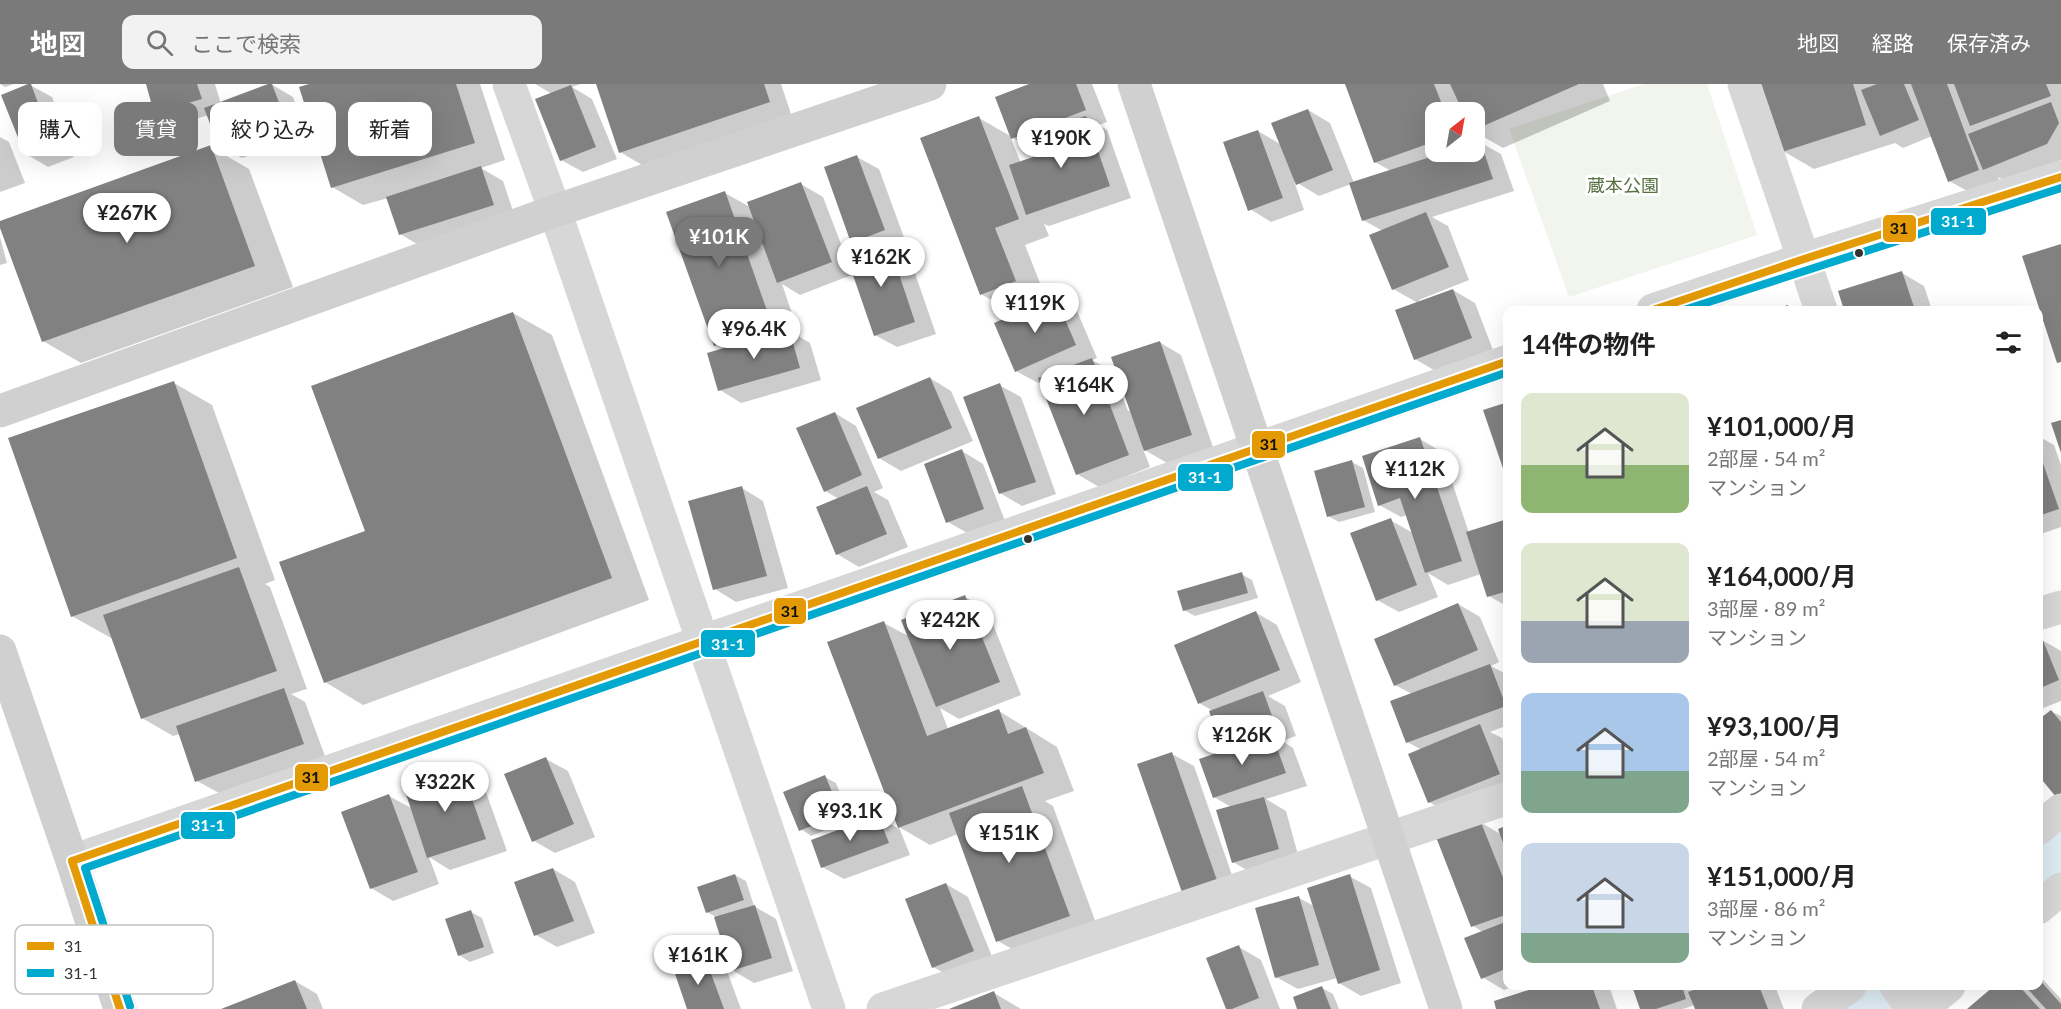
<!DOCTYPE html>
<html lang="ja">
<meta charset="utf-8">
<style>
body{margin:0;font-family:Lato,"Noto Sans JP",sans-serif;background:#f2f2f2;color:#222;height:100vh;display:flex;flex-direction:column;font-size:22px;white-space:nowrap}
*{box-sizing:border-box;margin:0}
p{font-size:20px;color:#767676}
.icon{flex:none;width:33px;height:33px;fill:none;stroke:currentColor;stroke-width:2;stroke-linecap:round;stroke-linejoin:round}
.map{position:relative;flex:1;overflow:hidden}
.details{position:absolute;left:1503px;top:222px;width:540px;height:684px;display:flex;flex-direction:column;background:#fff;border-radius:12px;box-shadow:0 6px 24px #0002}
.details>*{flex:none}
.banner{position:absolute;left:18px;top:18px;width:570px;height:54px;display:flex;gap:12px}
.needle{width:39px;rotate:31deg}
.controls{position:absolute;left:1425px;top:18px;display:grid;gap:12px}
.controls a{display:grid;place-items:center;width:60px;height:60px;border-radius:12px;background:#fff;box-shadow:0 6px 24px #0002;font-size:30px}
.price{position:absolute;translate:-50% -51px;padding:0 14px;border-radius:21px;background:#fff;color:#222;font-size:20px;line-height:39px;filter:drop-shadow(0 2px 3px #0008)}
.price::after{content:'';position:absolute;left:50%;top:36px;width:18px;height:14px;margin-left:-9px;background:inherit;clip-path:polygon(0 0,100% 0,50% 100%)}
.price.selected{background:#7a7a7a;color:#fff}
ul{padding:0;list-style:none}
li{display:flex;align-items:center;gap:18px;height:150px;padding:0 18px}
li span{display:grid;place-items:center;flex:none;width:168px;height:120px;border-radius:12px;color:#555}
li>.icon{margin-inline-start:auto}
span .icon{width:72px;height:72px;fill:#fffc;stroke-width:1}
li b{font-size:26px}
h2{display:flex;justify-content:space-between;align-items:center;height:72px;padding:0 18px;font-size:26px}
.pill{padding:0 21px;border-radius:12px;background:#fff;box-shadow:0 6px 24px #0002;font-size:21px;line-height:54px}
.pill.selected{background:#7a7a7a;color:#fff}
header{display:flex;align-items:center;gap:36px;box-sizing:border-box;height:84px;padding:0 30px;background:#7a7a7a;color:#fff}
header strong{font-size:28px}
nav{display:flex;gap:33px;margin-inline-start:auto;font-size:21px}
.search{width:420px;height:54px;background:#f2f2f2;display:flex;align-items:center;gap:15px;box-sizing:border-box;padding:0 21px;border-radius:12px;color:#767676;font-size:22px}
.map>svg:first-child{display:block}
</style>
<header>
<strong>地図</strong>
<div class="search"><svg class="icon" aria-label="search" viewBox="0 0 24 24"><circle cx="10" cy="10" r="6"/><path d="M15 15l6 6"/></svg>ここで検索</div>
<nav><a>地図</a><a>経路</a><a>保存済み</a></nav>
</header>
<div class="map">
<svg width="2061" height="925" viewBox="0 0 2061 925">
<rect width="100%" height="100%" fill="#fff"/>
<path fill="#f1f5ed" d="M1644,0H1707L1757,151L1569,213L1509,45Z"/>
<g fill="#0003" fill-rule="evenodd">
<path d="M0,0H14L5,3Z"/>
<path d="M147,0H215L221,20L271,0L293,13L307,50L242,74L220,62L209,31L177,40L156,28Z"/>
<path d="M314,0H480L505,76L481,84L503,97L515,133L422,163L400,150L388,114L363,121L332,103Z"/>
<path d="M535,0H581L572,3L592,15L617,75L583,88L561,76L552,10Z"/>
<path d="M597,0H781L791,30L642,81L620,68Z"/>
<path d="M1033,0H1092L1107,38L1099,41L1107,46L1131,114L1049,142L1044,140L1049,152L1025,161L1046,214L1012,228L981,210L979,34L1012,53ZM1010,52L1034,66L1053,59L1056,67L1021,79Z"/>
<path d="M1346,0H1603L1610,17L1503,64L1475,48L1479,58L1501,70L1514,107L1432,133L1448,142L1469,196L1419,216L1420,219L1453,206L1475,219L1493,266L1437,288L1415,275L1418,219L1393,205L1383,147L1363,136L1351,100L1319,112L1294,97L1304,126L1271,138L1250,125L1258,47L1282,61L1308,26L1330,39L1354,99L1391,87L1375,78ZM1436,28H1474V68H1436Z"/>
<path d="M1762,0H2061V76L2006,97L1998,93L2000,99L1971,109L1949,97L1932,52L1903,64L1895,59L1814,85L1783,67Z"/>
<path d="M30,1L52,13L74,73L48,83L26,70Z"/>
<path d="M0,53L9,58L25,99L0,108Z"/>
<path d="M211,63L249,85L293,203L81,279L43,257L0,138Z"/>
<path d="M857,73L879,85L906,159L894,163L909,172L936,250L897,263L875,251L854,190L800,211L782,200L800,253L810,259L821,296L741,319L720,306L724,265L715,261L725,109L750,123L801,100L823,113L846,173L867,166L852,158Z"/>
<path d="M0,153L7,179L0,181Z"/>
<path d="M1902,189L1924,202L1932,226H1845L1840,208Z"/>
<path d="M1055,214L1077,227L1097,274L1092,276L1113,288L1128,327L1131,326L1159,258L1181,271L1213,363L1167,379L1143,365L1150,383L1099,403L1077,390L1041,298L1038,299L1016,287Z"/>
<path d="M2008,222L2015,226H1995Z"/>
<path d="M513,229L552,251L649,516L363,621L325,598L367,448Z"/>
<path d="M2038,288L2043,302L2038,303Z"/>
<path d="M930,294L951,307L973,357L901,387L879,374Z"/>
<path d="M174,299L212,321L275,496L265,500L270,503L307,605L291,610L305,618L325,672L219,709L197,697L180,650L173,652L142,634L113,553L111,554L72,532Z"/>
<path d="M999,301L1021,313L1056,410L1022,422L1000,409Z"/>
<path d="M835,329L856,342L883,404L874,408L888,416L908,463L859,483L837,470L839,415L825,407Z"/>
<path d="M2038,352L2054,361L2061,381V443L2038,451Z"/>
<path d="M1420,355L1442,368L1469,449L1504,437L1508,439V523L1489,512L1481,490L1448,501L1428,489L1438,513L1399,528L1377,516L1390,436L1413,449L1407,431L1401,433L1379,421Z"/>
<path d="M962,367L983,380L1005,437L969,450L948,438Z"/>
<path d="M1352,378L1363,384L1375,428L1339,438L1328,432Z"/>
<path d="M742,404L763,417L788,504L736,518L715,505Z"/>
<path d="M1241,490L1252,496L1258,514L1195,532L1184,526Z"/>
<path d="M965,513L987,525L1021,611L959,635L940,624L948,645L999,627L1057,663L1074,707L1045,717L1053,722L1100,850L1029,875L998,857L958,750L930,761L899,743L910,771L844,795L822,783L878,732L899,745L829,559L884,539L910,553Z"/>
<path d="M1458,520L1480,533L1499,578L1491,582L1508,591V641L1490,648L1502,654L1508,668V708L1451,731L1429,718L1422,666L1407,658L1412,610L1395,601Z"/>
<path d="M1255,528L1277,541L1301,598L1268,612L1285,622L1296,652L1282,657L1293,664L1307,702L1266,715L1286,727L1300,778L1255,791L1233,778L1231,723L1214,713L1232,665L1221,658L1213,627L1199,619Z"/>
<path d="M2042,556L2061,567V617L2038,626V557Z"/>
<path d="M2052,628L2061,632V714L2057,712Z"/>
<path d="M1172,670L1194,682L1240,814L1207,826Z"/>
<path d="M546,675L568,687L595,753L555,769L534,757Z"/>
<path d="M460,685L482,697L507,767L450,786L429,773L439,800L393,817L371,804L389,712L413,725Z"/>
<path d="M825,693L836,699L851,736L811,752L801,745Z"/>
<path d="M1480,738L1502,751L1508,743V902H1515L1504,906L1482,893L1483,848L1473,842Z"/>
<path d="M553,785L575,798L595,849L557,863L536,851Z"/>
<path d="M735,791L746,797L754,822L776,835L793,887L754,899L732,886L716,833L707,828Z"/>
<path d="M1349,792L1371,804L1401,899L1361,912L1339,899L1337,894L1298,905L1276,893L1299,814L1314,822Z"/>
<path d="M946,800L968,813L995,880L955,895L933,883Z"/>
<path d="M471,828L482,834L494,869L470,878L459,871Z"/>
<path d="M1239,863L1261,876L1280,925H1227Z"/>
<path d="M705,875L727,887L741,925H689Z"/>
<path d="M2038,890L2061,915V925H1969L1997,902H2038Z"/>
<path d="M295,897L317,910L323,925H224Z"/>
<path d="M1546,902H1609L1617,925H1498L1496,918Z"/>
<path d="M1634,902H1775L1784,925H1696L1695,921L1683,925H1642Z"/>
<path d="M1322,904L1333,910L1339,925H1299Z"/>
<path d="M994,909L1021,925H953Z"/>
</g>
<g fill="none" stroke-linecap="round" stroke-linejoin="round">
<g stroke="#ddebf3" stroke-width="75">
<path d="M2038,781L2061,762"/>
<path d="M1867,925L1896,902"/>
</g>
</g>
<g fill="#818181">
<path d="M28,0H31L53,60L25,71L1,11Z"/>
<path d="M146,0H197L202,15L154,29Z"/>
<path d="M268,0H272L286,37L219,63L204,24Z"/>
<path d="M309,0H456L475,59L331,104L299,3Z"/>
<path d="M596,0H764L770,18L619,69Z"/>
<path d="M1029,0H1076L1086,26L1011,55L995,13Z"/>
<path d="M1345,0H1434L1445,28H1436V57L1374,79Z"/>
<path d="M1450,0H1579L1474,46V28H1463Z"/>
<path d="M1760,0H1853L1866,41L1782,68Z"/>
<path d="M1877,0H1904L1919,36L1880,52L1861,6Z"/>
<path d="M1911,0H1947L1979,86L1948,98Z"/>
<path d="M1954,0H2046L2051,12L1970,42Z"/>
<path d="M571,1L596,63L560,77L535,15Z"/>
<path d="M2051,18L2059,39L2047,60L1983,86L1968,50Z"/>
<path d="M1308,25L1333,86L1296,101L1271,39Z"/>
<path d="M979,32L1019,135L995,144L1016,197L980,211L920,54Z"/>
<path d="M1086,32L1110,102L1026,131L1009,81L1054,66L1047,45Z"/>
<path d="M1258,46L1283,114L1248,127L1223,58Z"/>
<path d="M1480,56L1493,95L1362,137L1349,99L1446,68H1474V58Z"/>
<path d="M211,61L255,182L42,258L0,144V137Z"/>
<path d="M857,71L885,146L851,159L824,83Z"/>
<path d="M481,82L494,121L399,151L386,113Z"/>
<path d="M801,98L832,178L777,199L747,118Z"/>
<path d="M725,107L772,241L714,262L666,128Z"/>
<path d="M1426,128L1449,183L1392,206L1369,151Z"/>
<path d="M888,157L915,238L874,252L846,171Z"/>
<path d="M2061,160V278L2057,279L2022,172Z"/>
<path d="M1902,187L1915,226H1844L1838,207Z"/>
<path d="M1453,205L1472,254L1414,276L1395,226Z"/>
<path d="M1055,212L1076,261L1015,288L994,239Z"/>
<path d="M1788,221L1790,226H1772Z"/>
<path d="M513,228L612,494L324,599L279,478L365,447L311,302Z"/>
<path d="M789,245L800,284L718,307L707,269Z"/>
<path d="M1160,257L1192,351L1144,367L1111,273Z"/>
<path d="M1092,274L1129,371L1076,391L1038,294Z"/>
<path d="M930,293L952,344L878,375L856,324Z"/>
<path d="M174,297L237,474L71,533L8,354Z"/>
<path d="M1000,299L1036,398L999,410L963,313Z"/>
<path d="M1508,318V396H1507L1483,326Z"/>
<path d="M835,328L862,391L824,408L796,344Z"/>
<path d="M2061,336V369L2051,339Z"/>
<path d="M1420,353L1462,477L1425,489L1400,414L1378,422L1362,372Z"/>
<path d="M962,365L984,425L946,439L924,380Z"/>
<path d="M2038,365L2059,425L2038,432Z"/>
<path d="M1352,376L1365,423L1327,433L1314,387Z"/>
<path d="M742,402L767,492L713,506L688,417Z"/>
<path d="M867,402L887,450L836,471L816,423Z"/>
<path d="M1391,434L1417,501L1376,517L1350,449Z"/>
<path d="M1504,436L1508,446V507L1487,513L1466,448Z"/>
<path d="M239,483L277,587L141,635L103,531Z"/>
<path d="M1242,488L1248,509L1183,527L1177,507Z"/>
<path d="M965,511L1000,598L936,623L901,536Z"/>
<path d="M1458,519L1478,566L1394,602L1374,555Z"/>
<path d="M1256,527L1280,586L1198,620L1174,561Z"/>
<path d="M884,537L927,652L999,625L1008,650L1026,643L1044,689L898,744L827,558Z"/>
<path d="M2042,554L2059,596L2038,605V556Z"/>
<path d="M1490,580L1506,622L1406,659L1390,617Z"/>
<path d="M284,604L304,660L195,698L176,642Z"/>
<path d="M1263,607L1275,640L1220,659L1209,627Z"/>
<path d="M2051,626L2061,638V709L2056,713L2038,691V636Z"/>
<path d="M1480,640L1500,690L1428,719L1408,670Z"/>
<path d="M1272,650L1286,689L1213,714L1199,675Z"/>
<path d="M1172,668L1219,802L1184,814L1137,680Z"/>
<path d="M546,673L574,740L532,758L504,690Z"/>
<path d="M461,683L486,755L427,774L404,704Z"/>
<path d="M825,691L841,730L799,747L783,708Z"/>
<path d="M1022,702L1070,832L996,858L949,729Z"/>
<path d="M389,710L418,788L370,805L341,728Z"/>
<path d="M1264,713L1279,765L1232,779L1216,726Z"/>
<path d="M878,731L889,759L821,784L811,756Z"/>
<path d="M1480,736L1508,806V830L1471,843L1436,753Z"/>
<path d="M1508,741V770H1507L1498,745Z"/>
<path d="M553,784L574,837L534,852L514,798Z"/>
<path d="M735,790L744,816L706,829L697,803Z"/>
<path d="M1350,790L1380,886L1338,900L1307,804Z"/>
<path d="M946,799L974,867L932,884L905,815Z"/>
<path d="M1299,812L1319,881L1275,894L1255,824Z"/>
<path d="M755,821L772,874L731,887L714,833Z"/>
<path d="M471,826L484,863L458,872L445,835Z"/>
<path d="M1508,837V884L1481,895L1464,854Z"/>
<path d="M1239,861L1259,914L1232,925H1226L1206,874Z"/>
<path d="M705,873L724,925H687L673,884Z"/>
<path d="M2038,894L2061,920V925H2046L2025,902H2038Z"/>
<path d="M295,896L307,925H221Z"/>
<path d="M1322,902L1331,925H1297L1293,913Z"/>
<path d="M1541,902H1592L1600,925H1496L1494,917Z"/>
<path d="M1632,902H1682L1686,915L1656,925H1640Z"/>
<path d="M1705,902H1759L1768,925H1695L1688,908Z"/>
<path d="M1994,902H2019L2040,925H1967Z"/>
<path d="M994,907L1001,925H949Z"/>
</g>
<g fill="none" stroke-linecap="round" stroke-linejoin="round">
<g stroke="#d7d7d7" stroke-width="33">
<path d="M509,0L555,127L829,925"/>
<path d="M1744,0L1821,226"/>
<path d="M1653,226L1804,175L2061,93"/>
<path d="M2038,530L2061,523"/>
<path d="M2038,745L2061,726"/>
<path d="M72,777L1508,277"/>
<path d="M2038,824L2061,805"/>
<path d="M1896,902L1913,925"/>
<path d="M883,925L1508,714"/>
<path d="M1818,925L1850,902"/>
<path d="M1921,925L1949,902"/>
</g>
<g stroke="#d0d0d0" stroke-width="33">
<path d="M1134,0L1446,925"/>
<path d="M0,327L555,127L930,0"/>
<path d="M0,567L72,777L120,925"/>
</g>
<g stroke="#fff" stroke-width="12">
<g id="bus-1">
<path d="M1653,226L1804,175L2061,93"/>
<path d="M72,777L1508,277"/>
<path d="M72,777L120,925"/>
</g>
</g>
<g stroke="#fff" stroke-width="12">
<g id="bus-2">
<path d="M1684,226L2061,104"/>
<path d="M130,922L85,784L1508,288"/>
</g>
</g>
<use href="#bus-1" stroke="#e39a05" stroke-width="8"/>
<use href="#bus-2" stroke="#00a9ce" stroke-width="8"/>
</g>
<g fill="#333" stroke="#fff" stroke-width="2">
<circle cx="1859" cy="169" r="5"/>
<circle cx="1028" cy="455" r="5"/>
</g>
<g text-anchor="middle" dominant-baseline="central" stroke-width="6" stroke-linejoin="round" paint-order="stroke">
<g font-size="18" fill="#56703f" stroke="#fff">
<text x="1623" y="101">蔵本公園</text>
</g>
</g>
<rect x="15" y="841" width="198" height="69" rx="9" fill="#fff" stroke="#c2c2c2" stroke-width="1.5"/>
<rect x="27" y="858" width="27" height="8" fill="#e39a05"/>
<rect x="27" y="885" width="27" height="8" fill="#00a9ce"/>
<g font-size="16" fill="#333">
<text x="64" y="868">31</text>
<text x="64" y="895">31-1</text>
</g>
<g stroke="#fff" stroke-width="2">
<rect x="1930" y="123" width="57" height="29" rx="6" fill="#00a9ce"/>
<rect x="1882" y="130" width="35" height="29" rx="6" fill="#e39a05"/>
<rect x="1251" y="346" width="35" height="29" rx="6" fill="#e39a05"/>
<rect x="1177" y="379" width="57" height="29" rx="6" fill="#00a9ce"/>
<rect x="773" y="513" width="34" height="28" rx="6" fill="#e39a05"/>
<rect x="700" y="545" width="56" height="29" rx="6" fill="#00a9ce"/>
<rect x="294" y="679" width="35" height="29" rx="6" fill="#e39a05"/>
<rect x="180" y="727" width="56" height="29" rx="6" fill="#00a9ce"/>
</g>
<g font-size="16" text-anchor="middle" font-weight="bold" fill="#fff">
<text x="1958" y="143">31-1</text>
<text x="1205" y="399">31-1</text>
<text x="728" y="566">31-1</text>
<text x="208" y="747">31-1</text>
</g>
<g font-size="16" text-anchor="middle" font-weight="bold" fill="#111">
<text x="1899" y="150">31</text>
<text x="1269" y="366">31</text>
<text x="790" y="533">31</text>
<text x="311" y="699">31</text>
</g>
</svg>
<div class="controls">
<a><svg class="needle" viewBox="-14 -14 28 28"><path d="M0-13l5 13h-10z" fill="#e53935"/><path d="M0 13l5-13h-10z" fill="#767676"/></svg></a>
</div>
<b class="price" style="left:1061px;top:85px">¥190K</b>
<b class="price" style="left:127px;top:160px">¥267K</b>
<b class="price selected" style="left:719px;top:184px">¥101K</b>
<b class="price" style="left:881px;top:204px">¥162K</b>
<b class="price" style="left:1035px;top:250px">¥119K</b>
<b class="price" style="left:754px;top:276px">¥96.4K</b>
<b class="price" style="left:1084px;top:332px">¥164K</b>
<b class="price" style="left:1415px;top:416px">¥112K</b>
<b class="price" style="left:950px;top:567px">¥242K</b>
<b class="price" style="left:1242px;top:682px">¥126K</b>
<b class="price" style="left:445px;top:729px">¥322K</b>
<b class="price" style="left:850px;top:758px">¥93.1K</b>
<b class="price" style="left:1009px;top:780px">¥151K</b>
<b class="price" style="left:698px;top:902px">¥161K</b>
<div class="banner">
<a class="pill">購入</a>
<a class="pill selected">賃貸</a>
<a class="pill">絞り込み</a>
<a class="pill">新着</a>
</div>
<section class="details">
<h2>14件の物件<svg class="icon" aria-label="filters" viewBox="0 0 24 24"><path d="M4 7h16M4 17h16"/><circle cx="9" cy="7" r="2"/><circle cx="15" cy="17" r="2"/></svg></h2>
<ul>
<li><span style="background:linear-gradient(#dfe7d0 60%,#8fb573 0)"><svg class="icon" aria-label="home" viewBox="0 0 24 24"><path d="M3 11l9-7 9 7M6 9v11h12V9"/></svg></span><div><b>¥101,000/月</b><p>2部屋 · 54 m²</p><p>マンション</p></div></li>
<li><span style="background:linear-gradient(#dfe7d0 65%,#9aa5b1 0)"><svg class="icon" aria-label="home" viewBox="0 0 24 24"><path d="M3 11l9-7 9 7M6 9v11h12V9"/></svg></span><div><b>¥164,000/月</b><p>3部屋 · 89 m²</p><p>マンション</p></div></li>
<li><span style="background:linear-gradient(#a9c7e8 65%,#7fa58c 0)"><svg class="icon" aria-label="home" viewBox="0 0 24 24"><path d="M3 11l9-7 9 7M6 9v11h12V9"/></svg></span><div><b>¥93,100/月</b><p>2部屋 · 54 m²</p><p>マンション</p></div></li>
<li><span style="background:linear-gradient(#c9d6e8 75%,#7fa58c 0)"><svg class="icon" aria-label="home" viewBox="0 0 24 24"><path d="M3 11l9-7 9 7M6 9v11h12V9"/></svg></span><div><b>¥151,000/月</b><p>3部屋 · 86 m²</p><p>マンション</p></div></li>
</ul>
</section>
</div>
